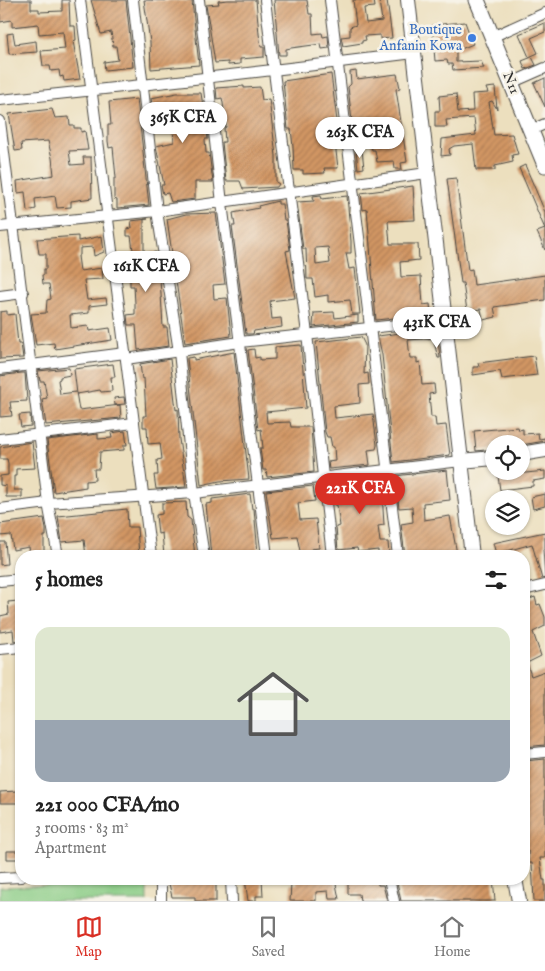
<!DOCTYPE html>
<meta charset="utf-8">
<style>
body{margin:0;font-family:"IM FELL English",serif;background:#f2f2f2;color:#222;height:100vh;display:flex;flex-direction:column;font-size:19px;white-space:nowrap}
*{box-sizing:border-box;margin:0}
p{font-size:16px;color:#767676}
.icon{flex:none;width:28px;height:28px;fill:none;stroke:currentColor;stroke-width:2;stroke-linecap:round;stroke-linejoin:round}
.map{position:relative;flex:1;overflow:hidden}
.panel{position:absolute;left:15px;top:550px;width:515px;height:335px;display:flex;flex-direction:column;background:#fff;border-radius:20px;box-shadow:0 1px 4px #0004}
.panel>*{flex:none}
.buttons{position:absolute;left:485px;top:435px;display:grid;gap:10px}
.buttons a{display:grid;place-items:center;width:45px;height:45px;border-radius:50%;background:#fff;box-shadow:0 1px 4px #0004;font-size:25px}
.price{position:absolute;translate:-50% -42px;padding:0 11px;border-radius:18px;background:#fff;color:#222;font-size:16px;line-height:32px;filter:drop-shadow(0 1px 2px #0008)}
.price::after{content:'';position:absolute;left:50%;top:30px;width:15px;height:11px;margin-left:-8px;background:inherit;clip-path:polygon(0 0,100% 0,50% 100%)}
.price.active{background:#d93025;color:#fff}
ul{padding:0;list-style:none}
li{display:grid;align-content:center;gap:10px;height:265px;padding:0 20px}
li span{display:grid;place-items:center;height:155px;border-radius:15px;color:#555}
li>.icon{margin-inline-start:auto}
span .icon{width:90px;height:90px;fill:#fffc;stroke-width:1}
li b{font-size:21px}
h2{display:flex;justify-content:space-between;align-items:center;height:60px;padding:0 20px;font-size:21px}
.dock{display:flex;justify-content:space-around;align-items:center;height:70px;border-top:1px solid #e0e0e0;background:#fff;font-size:14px;color:#767676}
.dock a{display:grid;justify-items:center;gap:2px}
.dock .active{color:#d93025}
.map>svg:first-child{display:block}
</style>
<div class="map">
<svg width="545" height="901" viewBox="0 0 545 901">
<defs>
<pattern id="building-hatch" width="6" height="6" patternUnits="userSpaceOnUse" patternTransform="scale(1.25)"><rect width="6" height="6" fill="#d29664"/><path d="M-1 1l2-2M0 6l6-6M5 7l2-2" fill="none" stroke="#ab7b53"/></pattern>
</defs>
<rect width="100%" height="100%" fill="#f7f3e8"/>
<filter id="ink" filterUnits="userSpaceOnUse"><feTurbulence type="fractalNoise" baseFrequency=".02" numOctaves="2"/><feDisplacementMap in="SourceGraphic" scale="10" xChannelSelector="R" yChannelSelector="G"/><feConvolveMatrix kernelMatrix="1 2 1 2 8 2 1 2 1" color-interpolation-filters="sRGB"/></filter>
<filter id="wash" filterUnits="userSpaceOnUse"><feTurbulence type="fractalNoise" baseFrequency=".0096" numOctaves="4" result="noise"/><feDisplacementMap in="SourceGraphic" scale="20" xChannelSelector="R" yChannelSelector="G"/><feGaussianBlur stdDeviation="1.12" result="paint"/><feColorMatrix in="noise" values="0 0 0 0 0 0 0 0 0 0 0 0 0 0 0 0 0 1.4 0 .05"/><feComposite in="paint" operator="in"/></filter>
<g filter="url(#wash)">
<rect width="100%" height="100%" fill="#ecdfbe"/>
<path fill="#89cc85" stroke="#5a7c58" d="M147,882V901H0V887Z"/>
<g id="blocks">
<g fill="url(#building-hatch)" fill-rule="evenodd">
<path d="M0,0H31V9H39V12L62,11V0H69L70,26H75L76,40L73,41L80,79L64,81L63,76L60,77L59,70L51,71L50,66H43L41,51L65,49L63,32L39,34L38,24L12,27V20L0,22Z"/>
<path d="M91,0H126L133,67L105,70L104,62L118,60L116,46H113L111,32L101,34Z"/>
<path d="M144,0L192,1L199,65L151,69L150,42Z"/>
<path d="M228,0H256L259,34L261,47H264V57L240,59V64L228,65V62L215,63L206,5L219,4L218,1Z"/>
<path d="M274,0H307L309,14H312L313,34L322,33L323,37L328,36L329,48L322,49L321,44L291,48L286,49V55H279Z"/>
<path d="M353,0H374L375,7L364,8L366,23L382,21L379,1L387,0L392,38L380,39V35L365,36L366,40L362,41V43L343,46L341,37L350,36V27L356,25Z"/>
<path d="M465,22L473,44L456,51V62L481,61L484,68L453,70L452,64H448L447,60L435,61L432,25Z"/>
<path d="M545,23V32L531,38L538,53L529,57L519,34Z"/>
<path d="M13,33L15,44L36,41L37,52L9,54L7,34Z"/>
<path d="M532,57L536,65L525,69L522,61Z"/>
<path d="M356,71L357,79L397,74L400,88L396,89L407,162L401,163L402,169H395L394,161L377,162L375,150H372L369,132L358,133V129H353L348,87L351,84L350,72Z"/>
<path d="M331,74L337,121L336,126H333L338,168H324L325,173L303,174V170H294L293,147L291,129H288L283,81Z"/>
<path d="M545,78V107L534,83Z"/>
<path d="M244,86V88L260,87L262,100L269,99L276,156V182L279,184L277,187L243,189L240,181H226L222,142H225L224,128L226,127L223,103L222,98L217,99L216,88Z"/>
<path d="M495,87L497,109L492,101L489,102L494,135L512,134L518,154L512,155L513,162L495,166V170H476L473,144L454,146L449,149L450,155L441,156L442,139L476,135L474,118L446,120L447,127H435V111H440L439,96L456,94L458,112L473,111L472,94L488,93L486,88Z"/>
<path d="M177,93H201L208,139H205L206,153H209L213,182H195V199L171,202L168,193L163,194L161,185H164L156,146L174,142L173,127L155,128L151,98Z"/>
<path d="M137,99L149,205L117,208V200L114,199V178H116L113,147L109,148L108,141V125H111L109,102Z"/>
<path d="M52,109L55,118L69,117L70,125H74V128H81V132L85,131L88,150L69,151L71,165L84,164L83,157H91L92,198L71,201V207L57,208L55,196L35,199L36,209L27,211L25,192L18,193L17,181L54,175L52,158L48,141L21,143L22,150L15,151L9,114Z"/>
<path d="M356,150H362L364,168L358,169Z"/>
<path d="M525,165L545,212V250L537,232L545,229L519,168Z"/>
<path d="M456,178L468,270L472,269L474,285L545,275V300L494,307L496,317L483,320L481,309L467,311L463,283H461L447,179Z"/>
<path d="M413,186L415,220L388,221L390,244H418L419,260L400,262L401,277L421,276L423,305L430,304L431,314L376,320L367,209L363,210L361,193Z"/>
<path d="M321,195L322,199L347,196L351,241V253H346L349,269L355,268L360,314H352L350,300L328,302V295L315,297L313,279H307L306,249H303L297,202L314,201L313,196ZM328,247L330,263L316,265L315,248Z"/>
<path d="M278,201V204H282L284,220H286L290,250L286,251L295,298L270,301L272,319L281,318L282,327L254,331L253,334H246L232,226H235L233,213L259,208L258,206Z"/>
<path d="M216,213L225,284L213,285L214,299L227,298L231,336L185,343L167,219L186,214Z"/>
<path d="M144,219V254L156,252L160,278L163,327H167L169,346L138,350L136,325H128L127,315L135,314V303L134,286H130V272H128L126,258L134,257L131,236H127V229L132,228L131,221L148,219Z"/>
<path d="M78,236V241L102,236L104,252L94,256L93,247L80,248V255L78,256L80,271L102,268L103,279L84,280L87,300L106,298L107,304L89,306V313L70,315L71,328L88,326L89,331L110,328L112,340L55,349L54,343L36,345L31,314L46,313L47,300L51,299L49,284H43L42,275H44V269H46V254H39L37,239Z"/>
<path d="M7,311V315L15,314L18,344H21L23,358L0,359V312Z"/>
<path d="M334,312L335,318L358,315V322L313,327L314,313Z"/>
<path d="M437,328L438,338L408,340L410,358H417V363L420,362L422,385L434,384L435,393L429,394L431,417H435L436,426L446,425L450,455L393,462L382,355L378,336Z"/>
<path d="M361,337L365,345L364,374L368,373L369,384L359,385L360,403L334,406L335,418L373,414L377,445L376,449L368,450L370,465L329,469L328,462L335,461L334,447H332L330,437H327L325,432L316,342Z"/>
<path d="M438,341L440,358H438L434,342Z"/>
<path d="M301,345L306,408L266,412L267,423L290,422L291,427H311L314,472L267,477L266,470H263L260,448H263L261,429L258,430L248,350L254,349L255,358L260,357V360L275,359V347Z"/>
<path d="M234,352L249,479L220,481L201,485L187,358L194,357V360Z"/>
<path d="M534,356L537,375L502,379L500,371L473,375V367H479L478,363Z"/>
<path d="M170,359L176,410L178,409L179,439L186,487L156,489L154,475H158L157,460L162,459L160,443L148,444L147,427H143V416H146L144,378L142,379L140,364Z"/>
<path d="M113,364L115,377H111L112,391L101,392L100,390L77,394L74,369Z"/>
<path d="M69,368L70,375L60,377V379L58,380L60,394L76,392L79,410L120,405L121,418L46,425L42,399L47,398L44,381H40L38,371Z"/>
<path d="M21,373H25L27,401L10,402L12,416L0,417V376Z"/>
<path d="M124,397L125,404L115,405L114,398Z"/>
<path d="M30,414L31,426L21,427L19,415Z"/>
<path d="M518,427L519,430L523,429V434L538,433L539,439L545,438V441L521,445L494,444V449L476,451L474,431Z"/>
<path d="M125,431L127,445H124V450L100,452L99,469H94L95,480L86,481V487L54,492L47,440L98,434V439L112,438L111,433Z"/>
<path d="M32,442L35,468L16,469V476H14V490H22V497H6V486L0,485V476L8,475V463L7,459H0V447Z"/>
<path d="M447,470L450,500L423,503L424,520L450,516L457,554L405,556L401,524L413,522L412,507L399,508L395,476Z"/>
<path d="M545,471V479L533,481V486L500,490L498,476Z"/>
<path d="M381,477L384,525L378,526L380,542H388L389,554L378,555V550L358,552L357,548L338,550L336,527L340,526L337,505H334L331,484Z"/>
<path d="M313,486L315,501L298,503L300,520L316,519L319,548L311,549L312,556H301L297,536L273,538L266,491Z"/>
<path d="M250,494L252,509H254L258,553H255V556H211L206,504L212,503V499Z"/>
<path d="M545,494V506L533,509L531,497Z"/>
<path d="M186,502L187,517L191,520L195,556H164L162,533L158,534L156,515L162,514V503Z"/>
<path d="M127,509L128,527H137L139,556H86L84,540L62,542L58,516Z"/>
<path d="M44,518L46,529V536H44V554H30L29,547L13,550L11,535L0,536V524Z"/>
<path d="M545,532V549H543L545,578L542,579L532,544L496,554L493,543Z"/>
<path d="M0,542H5L7,564L0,565Z"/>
<path d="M535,597L537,605L540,604L545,617V626L533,632L541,656L527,663L531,676L545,671V745L524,747V645H526L524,638V601Z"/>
<path d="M18,601L21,640L14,641L13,630L0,632V616L9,614L8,602Z"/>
<path d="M545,759V858H540L543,880H545V901H534L532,863H528V851H524V765L527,763L525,761Z"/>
<path d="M17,791L18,794L21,793V803H0V792Z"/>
<path d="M7,851H18L19,859H7Z"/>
<path d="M168,879H216V901H195V897H172Z"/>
<path d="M245,879H262L263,896H256V901H248Z"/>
<path d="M297,879H335L339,899H329L328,891L316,892V901H290L291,884H297Z"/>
<path d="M368,879H377L378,885H383L387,901H360L359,894H348V882H368Z"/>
<path d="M405,879H493L495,901H401L397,882Z"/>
</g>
</g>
</g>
<g filter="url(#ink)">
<use href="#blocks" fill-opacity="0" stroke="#484641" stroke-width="1"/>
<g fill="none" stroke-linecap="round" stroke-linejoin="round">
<g stroke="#484641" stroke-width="12">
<g id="street">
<path d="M80,0L151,556"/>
<path d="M133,0L157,211L179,352L194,493L204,556"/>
<path d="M199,0L222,203L267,556"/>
<path d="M265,0L307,334L332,556"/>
<path d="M330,0L398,556"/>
<path d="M492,37L545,13"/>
<path d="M511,83L545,68"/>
<path d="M0,100C138,86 276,70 414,53"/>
<path d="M0,121L48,503L58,556"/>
<path d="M531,130L545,124"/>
<path d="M0,227L157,211L427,173"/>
<path d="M0,296L23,293"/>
<path d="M126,359L240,342L443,320"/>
<path d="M0,369L125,353"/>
<path d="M0,439L134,423"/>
<path d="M0,509L48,503L194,493L461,461"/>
<path d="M0,581L21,579"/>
<path d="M524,590L545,585"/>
<path d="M0,649L21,647"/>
<path d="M524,754L545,752"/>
<path d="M0,878L21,877"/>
<path d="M161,879V901"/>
<path d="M231,879L232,901"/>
<path d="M389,879L394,901"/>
</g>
</g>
<g stroke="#484641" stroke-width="16">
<g id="secondary">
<path d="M408,0L472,556"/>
<path d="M521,454L545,450"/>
<path d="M461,461L494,458"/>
<path d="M515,879L519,901"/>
</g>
</g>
<g stroke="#484641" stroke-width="17">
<path id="primary" d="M477,0L545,165"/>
</g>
<use href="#street" stroke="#fff" stroke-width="10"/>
<use href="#secondary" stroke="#fff" stroke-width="14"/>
<use href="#primary" stroke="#fff" stroke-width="15"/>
</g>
</g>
<circle fill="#3f7fe0" stroke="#f7f3e8" stroke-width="2" cx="472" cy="38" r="5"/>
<g text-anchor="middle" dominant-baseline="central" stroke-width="5" stroke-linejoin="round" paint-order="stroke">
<g font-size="14" fill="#366cbe" stroke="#f7f3e8" text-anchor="end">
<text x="462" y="30">Boutique<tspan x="462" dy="16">Anfanin Kowa</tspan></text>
</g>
<g font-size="14" fill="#2b2b2b" stroke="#f7f3e8">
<text transform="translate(511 83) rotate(68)">N11</text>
</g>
</g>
</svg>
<div class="buttons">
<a><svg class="icon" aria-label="locate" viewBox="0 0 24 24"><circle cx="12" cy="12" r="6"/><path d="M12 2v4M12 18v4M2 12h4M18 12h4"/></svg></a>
<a><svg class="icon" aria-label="layers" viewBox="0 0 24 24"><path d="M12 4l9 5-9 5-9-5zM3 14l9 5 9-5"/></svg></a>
</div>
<b class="price" style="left:183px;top:144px">365K CFA</b>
<b class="price" style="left:360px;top:159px">263K CFA</b>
<b class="price" style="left:146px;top:293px">161K CFA</b>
<b class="price" style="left:437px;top:349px">431K CFA</b>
<b class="price active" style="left:360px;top:515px">221K CFA</b>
<section class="panel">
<h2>5 homes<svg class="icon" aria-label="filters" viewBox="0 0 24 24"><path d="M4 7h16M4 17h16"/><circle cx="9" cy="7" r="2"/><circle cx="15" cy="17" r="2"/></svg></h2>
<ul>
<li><span style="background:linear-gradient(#dfe7d0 60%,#9aa5b1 0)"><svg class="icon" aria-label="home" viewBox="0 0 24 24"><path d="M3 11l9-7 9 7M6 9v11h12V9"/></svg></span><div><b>221 000 CFA/mo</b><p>3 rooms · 83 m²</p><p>Apartment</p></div></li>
</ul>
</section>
</div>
<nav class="dock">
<a class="active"><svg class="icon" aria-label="map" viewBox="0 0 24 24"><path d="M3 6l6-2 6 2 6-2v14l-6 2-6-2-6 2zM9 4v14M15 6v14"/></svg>Map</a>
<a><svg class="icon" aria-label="saved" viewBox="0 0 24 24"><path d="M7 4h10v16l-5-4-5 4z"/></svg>Saved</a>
<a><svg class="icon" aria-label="home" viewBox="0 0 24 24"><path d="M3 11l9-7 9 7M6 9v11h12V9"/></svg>Home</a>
</nav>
